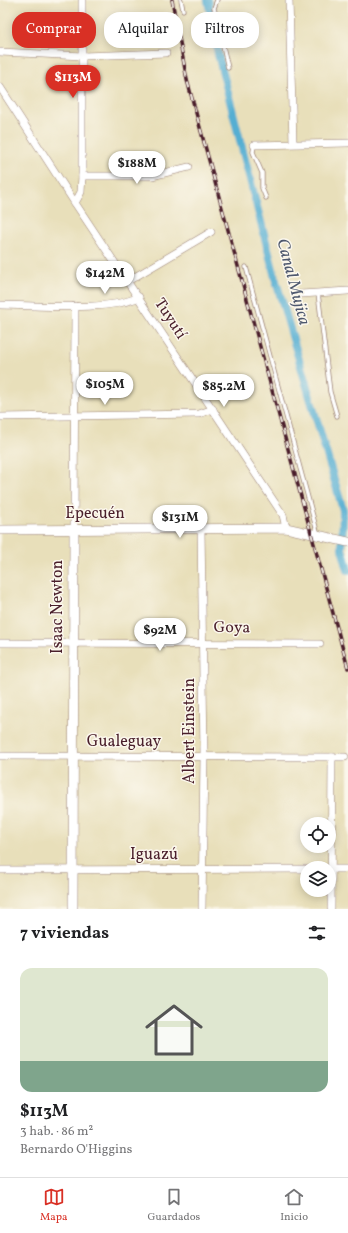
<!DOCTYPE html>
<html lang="es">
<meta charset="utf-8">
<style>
body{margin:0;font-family:Vollkorn,serif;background:#f2f2f2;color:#202124;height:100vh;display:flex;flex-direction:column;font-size:15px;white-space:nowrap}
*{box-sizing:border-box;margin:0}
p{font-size:13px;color:#757577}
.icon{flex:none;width:22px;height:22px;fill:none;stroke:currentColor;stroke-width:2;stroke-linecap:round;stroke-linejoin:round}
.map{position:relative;height:909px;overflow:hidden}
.panel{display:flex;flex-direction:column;background:#fff;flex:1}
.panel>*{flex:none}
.hud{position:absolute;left:12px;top:12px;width:324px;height:36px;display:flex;gap:8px}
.controls{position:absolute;left:300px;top:817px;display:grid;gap:8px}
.controls a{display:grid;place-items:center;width:36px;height:36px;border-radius:50%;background:#fff;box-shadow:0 2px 10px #0003;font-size:20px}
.price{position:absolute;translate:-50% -34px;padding:0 9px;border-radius:14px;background:#fff;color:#222;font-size:13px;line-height:26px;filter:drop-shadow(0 1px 2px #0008)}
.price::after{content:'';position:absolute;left:50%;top:24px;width:12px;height:9px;margin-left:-6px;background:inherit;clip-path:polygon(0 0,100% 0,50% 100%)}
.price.active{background:#d93025;color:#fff}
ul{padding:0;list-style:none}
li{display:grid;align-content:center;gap:8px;height:212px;padding:0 20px}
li+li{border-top:1px solid #e0e0e0}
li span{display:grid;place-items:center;height:124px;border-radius:12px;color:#555}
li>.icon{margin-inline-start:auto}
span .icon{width:72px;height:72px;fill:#fffc;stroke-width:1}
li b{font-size:17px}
h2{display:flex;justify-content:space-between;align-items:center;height:48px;padding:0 20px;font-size:17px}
.chip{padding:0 14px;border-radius:16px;background:#fff;box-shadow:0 2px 10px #0003;font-size:14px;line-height:36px}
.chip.active{background:#d93025;color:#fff}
.tabs{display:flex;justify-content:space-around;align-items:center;height:56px;border-top:1px solid #e0e0e0;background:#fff;font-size:11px;color:#757577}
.tabs a{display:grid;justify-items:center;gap:2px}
.tabs .active{color:#d93025}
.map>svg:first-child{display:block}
</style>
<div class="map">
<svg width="348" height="909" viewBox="0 0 348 909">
<rect width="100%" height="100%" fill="#fbf7ec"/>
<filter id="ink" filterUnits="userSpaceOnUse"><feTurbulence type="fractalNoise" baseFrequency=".025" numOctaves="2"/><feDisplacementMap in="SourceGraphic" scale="8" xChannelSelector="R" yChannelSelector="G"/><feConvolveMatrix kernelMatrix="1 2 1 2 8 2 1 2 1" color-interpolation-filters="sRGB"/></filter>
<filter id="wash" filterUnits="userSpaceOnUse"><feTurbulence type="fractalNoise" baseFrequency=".012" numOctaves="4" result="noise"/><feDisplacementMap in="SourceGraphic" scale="16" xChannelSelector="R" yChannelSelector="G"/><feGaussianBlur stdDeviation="0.9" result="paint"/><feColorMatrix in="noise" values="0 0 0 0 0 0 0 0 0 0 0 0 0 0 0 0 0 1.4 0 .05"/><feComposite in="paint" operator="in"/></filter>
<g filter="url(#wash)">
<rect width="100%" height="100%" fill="#e8dfba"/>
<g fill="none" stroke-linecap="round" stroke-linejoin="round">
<path stroke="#54aed2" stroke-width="8" d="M208,0L218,54L276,281L343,510L342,549L348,570"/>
</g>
</g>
<g filter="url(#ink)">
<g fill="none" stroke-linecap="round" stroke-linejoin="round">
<g stroke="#997f72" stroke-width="5">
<g id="service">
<path d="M181,0L183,10"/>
<path d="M217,0L214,8L228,68"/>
<path d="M254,145L253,152L262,173V188L266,198"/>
<path d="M246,267L318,535"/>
<path d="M318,293L330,392L337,416"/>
</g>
</g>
<g stroke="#997f72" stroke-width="8">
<g id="minor">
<path d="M289,0L293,143"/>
<path d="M0,52L83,56L166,53"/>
<path d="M0,87L75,203L283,515L286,528"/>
<path d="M254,145L348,143"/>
<path d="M82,176H152L189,167"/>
<path d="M75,203L81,192L82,176V0"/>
<path d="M128,281L211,232"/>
<path d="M301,294L348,291"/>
<path d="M0,305C36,305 108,312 139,297"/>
<path d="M0,417L199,414L213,409"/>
<path d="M201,528L204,756L202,909"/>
<path d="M74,530L75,306"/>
<path d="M0,643L320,644"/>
<path d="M0,756L345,757"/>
<path d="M329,869H348"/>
<path d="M0,870L307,869"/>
<path d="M331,909L332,757"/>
</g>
</g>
<g stroke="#997f72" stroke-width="10">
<g id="tertiary">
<path d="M0,530L286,528L348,542"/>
<path d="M73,909L74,530"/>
</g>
</g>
<use href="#service" stroke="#fff" stroke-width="3.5"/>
<use href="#minor" stroke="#fff" stroke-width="7"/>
<use href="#tertiary" stroke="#fff" stroke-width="9"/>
<g stroke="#4a1f2b" stroke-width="3.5">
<path id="rail" d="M172,0L187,80L348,668"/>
</g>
<use href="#rail" stroke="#fbf7ec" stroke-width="2" stroke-dasharray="6" stroke-linecap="butt"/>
</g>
</g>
<g text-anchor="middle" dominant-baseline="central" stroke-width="3" stroke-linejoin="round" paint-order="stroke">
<g font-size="16" fill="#4a1f2b" stroke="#fbf7ec">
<text transform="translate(170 319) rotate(57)">Tuyutí</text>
<text x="95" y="514">Epecuén</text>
<text transform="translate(58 607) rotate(-90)">Isaac Newton</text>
<text transform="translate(232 628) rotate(1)">Goya</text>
<text transform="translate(190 731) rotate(-90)">Albert Einstein</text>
<text x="124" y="742">Gualeguay</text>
<text x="154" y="855">Iguazú</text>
</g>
<g font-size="17" font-style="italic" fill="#4e586e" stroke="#fbf7ec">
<text transform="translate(293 282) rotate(75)">Canal Mujica</text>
</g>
</g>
</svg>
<div class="controls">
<a><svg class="icon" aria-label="locate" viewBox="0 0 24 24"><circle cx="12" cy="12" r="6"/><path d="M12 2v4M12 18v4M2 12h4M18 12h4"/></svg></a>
<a><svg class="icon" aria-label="layers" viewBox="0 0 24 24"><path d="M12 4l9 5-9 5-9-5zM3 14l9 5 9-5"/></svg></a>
</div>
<b class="price active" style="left:73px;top:99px">$113M</b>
<b class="price" style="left:137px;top:185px">$188M</b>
<b class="price" style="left:105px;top:295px">$142M</b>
<b class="price" style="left:105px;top:406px">$105M</b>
<b class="price" style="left:224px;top:408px">$85.2M</b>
<b class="price" style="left:180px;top:539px">$131M</b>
<b class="price" style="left:160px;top:652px">$92M</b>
<div class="hud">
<a class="chip active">Comprar</a>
<a class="chip">Alquilar</a>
<a class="chip">Filtros</a>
</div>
</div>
<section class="panel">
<h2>7 viviendas<svg class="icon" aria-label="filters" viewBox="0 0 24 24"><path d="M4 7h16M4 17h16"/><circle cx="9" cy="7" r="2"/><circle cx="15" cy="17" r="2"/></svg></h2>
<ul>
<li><span style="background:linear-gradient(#dfe7d0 75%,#7fa58c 0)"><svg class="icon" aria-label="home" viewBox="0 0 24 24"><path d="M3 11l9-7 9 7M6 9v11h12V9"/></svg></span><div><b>$113M</b><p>3 hab. · 86 m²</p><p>Bernardo O'Higgins</p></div></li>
</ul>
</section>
<nav class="tabs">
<a class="active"><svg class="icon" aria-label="map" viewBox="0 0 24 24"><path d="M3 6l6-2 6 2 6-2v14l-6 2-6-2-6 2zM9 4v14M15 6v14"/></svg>Mapa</a>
<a><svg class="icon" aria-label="saved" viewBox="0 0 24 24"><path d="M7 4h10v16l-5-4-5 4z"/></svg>Guardados</a>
<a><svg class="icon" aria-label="home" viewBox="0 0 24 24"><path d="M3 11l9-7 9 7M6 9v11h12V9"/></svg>Inicio</a>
</nav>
